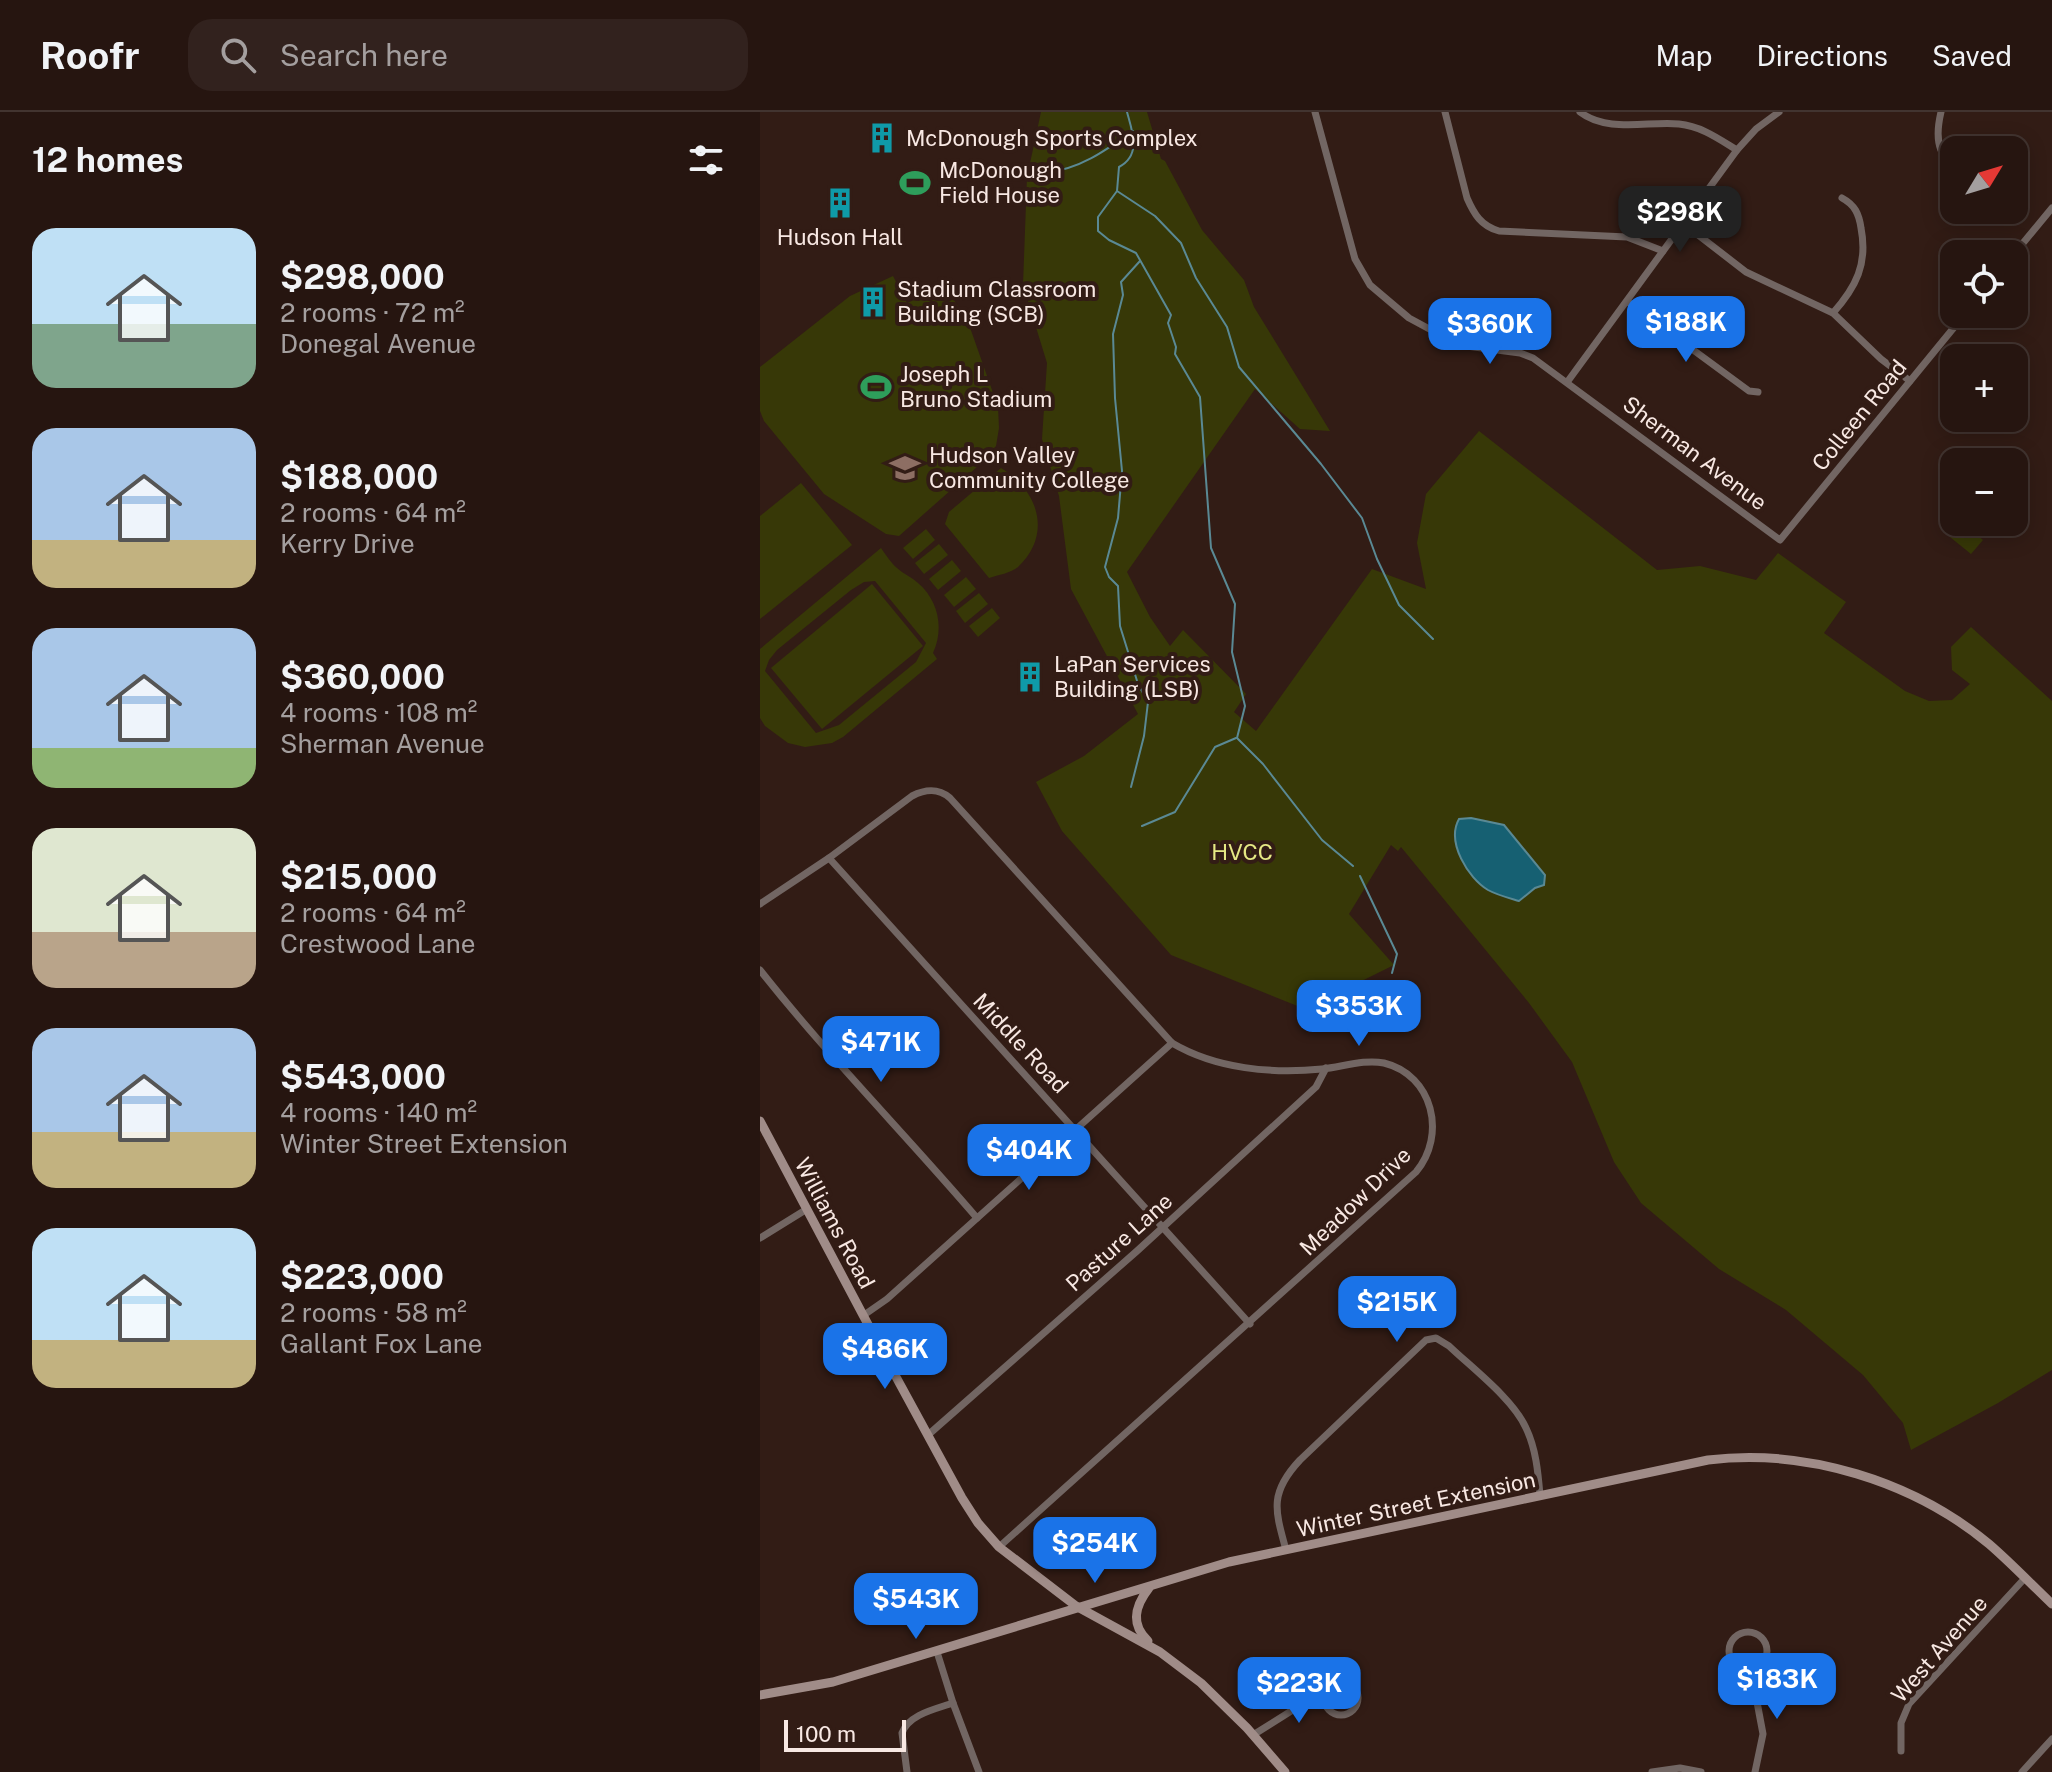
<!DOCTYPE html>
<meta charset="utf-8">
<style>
body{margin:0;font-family:"Public Sans",sans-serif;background:#32221e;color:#f1f3f6;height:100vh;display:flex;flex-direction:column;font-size:30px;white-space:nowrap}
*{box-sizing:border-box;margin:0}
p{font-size:26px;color:#a49f9f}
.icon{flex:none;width:44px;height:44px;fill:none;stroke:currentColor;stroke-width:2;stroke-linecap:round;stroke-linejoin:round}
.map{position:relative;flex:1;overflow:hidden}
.drawer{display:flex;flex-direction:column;background:#261510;width:760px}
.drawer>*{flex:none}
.needle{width:52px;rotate:52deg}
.tools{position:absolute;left:1180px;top:24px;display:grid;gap:16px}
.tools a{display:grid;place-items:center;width:88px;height:88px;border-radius:16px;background:#261510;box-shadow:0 4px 20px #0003,0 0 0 2px #423430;font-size:40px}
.scale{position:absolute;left:24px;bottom:20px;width:122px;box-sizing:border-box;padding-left:8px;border:4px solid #f8e8e3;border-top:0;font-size:22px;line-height:28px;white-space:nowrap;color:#f8e8e3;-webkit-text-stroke:6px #321c15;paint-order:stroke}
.price{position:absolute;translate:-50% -68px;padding:0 18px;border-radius:16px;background:#1a73e8;color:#fff;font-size:26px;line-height:52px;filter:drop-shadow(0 2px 4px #0008)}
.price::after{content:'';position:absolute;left:50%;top:48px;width:24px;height:18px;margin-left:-12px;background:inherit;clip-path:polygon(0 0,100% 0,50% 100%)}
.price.active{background:#222;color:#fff}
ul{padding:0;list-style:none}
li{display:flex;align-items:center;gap:24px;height:200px;padding:0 32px}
li span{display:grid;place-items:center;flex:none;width:224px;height:160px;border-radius:24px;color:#555}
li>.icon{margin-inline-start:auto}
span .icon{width:96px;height:96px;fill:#fffc;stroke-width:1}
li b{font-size:34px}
h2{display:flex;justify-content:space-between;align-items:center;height:96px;padding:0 32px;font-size:34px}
header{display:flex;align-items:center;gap:48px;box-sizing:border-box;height:112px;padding:0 40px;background:#261510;border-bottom:2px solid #423430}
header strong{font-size:38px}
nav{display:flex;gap:44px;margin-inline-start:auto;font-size:28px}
.search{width:560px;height:72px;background:#32221e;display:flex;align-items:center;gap:20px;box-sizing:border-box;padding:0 28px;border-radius:24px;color:#a49f9f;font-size:30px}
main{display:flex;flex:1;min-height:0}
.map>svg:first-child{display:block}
</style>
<header>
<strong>Roofr</strong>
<div class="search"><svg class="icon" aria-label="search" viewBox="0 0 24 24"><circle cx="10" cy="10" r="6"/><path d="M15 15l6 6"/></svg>Search here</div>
<nav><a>Map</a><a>Directions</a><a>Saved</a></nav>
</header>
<main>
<section class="drawer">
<h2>12 homes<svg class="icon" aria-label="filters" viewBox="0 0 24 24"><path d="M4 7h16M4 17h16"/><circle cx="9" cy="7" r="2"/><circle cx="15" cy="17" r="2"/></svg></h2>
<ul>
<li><span style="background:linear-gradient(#bfe0f5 60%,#7fa58c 0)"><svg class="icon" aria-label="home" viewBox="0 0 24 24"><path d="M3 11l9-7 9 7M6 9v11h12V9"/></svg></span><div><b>$298,000</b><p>2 rooms · 72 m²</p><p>Donegal Avenue</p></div></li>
<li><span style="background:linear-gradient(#a9c7e8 70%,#c2b280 0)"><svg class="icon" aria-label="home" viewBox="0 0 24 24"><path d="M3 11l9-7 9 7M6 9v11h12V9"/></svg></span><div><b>$188,000</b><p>2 rooms · 64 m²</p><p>Kerry Drive</p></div></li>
<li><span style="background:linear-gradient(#a9c7e8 75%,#8fb573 0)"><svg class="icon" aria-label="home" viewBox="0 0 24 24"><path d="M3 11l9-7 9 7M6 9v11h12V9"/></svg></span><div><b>$360,000</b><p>4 rooms · 108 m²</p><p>Sherman Avenue</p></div></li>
<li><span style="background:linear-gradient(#dfe7d0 65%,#b9a48a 0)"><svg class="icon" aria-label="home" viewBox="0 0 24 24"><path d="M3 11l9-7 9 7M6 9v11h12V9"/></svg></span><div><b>$215,000</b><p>2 rooms · 64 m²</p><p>Crestwood Lane</p></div></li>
<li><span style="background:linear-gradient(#a9c7e8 65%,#c2b280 0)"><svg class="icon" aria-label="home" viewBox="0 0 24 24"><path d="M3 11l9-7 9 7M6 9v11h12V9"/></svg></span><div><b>$543,000</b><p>4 rooms · 140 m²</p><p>Winter Street Extension</p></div></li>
<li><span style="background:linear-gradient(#bfe0f5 70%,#c2b280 0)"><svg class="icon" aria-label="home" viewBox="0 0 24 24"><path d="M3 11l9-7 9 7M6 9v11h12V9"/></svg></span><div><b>$223,000</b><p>2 rooms · 58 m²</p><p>Gallant Fox Lane</p></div></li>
</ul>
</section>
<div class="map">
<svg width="1292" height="1660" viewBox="0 0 1292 1660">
<rect width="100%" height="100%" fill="#321c15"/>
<g fill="#373807" fill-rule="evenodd">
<path d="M281,0H387L401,47L405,49L442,118L484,168L494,195L570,319L540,317L495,277L367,460L390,505L410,534L423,518L486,582L474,600L496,619L612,457L666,477L657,431L666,382L719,319L897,458L940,454L996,468L1018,441L1086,490L1064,521L1145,579L1169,589L1192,588L1210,572L1192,558L1191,535L1211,515L1292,589V1258L1238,1291L1151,1338L1143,1311L1103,1263L1026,1198L959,1157L881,1091L854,1050L812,950L769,891L641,735L638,739L631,733L589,802L634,853L545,897L411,843L302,719L276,670L324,644L378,602L311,477L299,384L282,327L287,251L263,173L267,65Z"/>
<path d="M133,164L147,191L185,175L207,207L238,295L239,316L236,334L226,347L139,424L126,422L64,382L4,309L0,299V255L90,184Z"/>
<path d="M241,356C278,378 293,422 258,455C251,461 238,463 229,466L185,412L189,400Z"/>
<path d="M41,371L92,433L0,507V404Z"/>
<path d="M1194,409L1200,410L1223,428L1211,442L1185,421Z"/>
<path d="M166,417L175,428L153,447L143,436Z"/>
<path d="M179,432L188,443L164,462L155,451Z"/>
<path d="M121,436C126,443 131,451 137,456C143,462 152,465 158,471C179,489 184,517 173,541L177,547L83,625L72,631L45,635L28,631L5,614L0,606V537ZM115,469L166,531L156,550L79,613L56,621L5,559L9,548L17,538L91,478L104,470Z"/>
<path d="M192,448L201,459L178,478L169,467Z"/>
<path d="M206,465L216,477L194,495L184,483Z"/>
<path d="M112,472L163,534L62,617L11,556Z"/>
<path d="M219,481L228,492L205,511L196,499Z"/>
<path d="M232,496L240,506L218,525L209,514Z"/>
</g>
<path fill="#166072" stroke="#5a8994" stroke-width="2" d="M711,706L744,713L785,763L784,773L775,776L759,789C749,786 737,783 728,778C708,766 686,730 699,707Z"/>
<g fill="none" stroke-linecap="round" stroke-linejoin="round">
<g stroke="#5a8994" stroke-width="2">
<path d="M367,0C372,19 382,43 359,55L357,79L338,105V119L349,128L376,141L411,203L408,211L416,235L415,242L440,285L451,436L475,492L472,540L485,594L477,626L503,652L562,728L593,754"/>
<path d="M285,61C320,57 345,39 373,19"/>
<path d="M357,79L395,104L421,131L436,166L467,215L479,255L561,352L602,406L617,447L639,493L673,527"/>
<path d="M371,675L384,624L388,590L378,572L360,514L358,474L349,465L345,455L358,406L362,359L355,286L353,222L363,183L361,170L380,149"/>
<path d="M382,714L415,700L455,635L476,626"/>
<path d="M600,764L637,842L632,861"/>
</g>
<g stroke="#726663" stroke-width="7">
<path d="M555,0L595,147L610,173L649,206L699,233L760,241L773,246L1020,428L1205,202"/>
<path d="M685,0L707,86C714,102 721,114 739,119L867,125L903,139"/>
<path d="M820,0C847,21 888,9 919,12C941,14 959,27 977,38"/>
<path d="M1181,0C1177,17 1175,38 1189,49"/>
<path d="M924,112L986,160L1073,201L1121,247L1150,269"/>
<path d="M1254,142L1292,96"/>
<path d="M868,190L989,279L998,280"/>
<path d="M1073,201C1096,175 1108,152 1101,116C1099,102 1095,93 1082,86"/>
<path d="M808,269L977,38L996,17L1019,0"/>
<path d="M69,746L490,1212"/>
<path d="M0,792L69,746L152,684C166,677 178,676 190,686L412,931C456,957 512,962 562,957C582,955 604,947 624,951C673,963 687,1023 656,1060L239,1435"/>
<path d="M0,858C68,944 146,1023 217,1106"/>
<path d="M0,1126L47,1097"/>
<path d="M104,1203L127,1187L412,931"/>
<path d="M168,1323L377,1139L556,975L566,956"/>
<path d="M526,1438C515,1398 509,1381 540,1348L666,1228L676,1226L689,1234C712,1256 753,1287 766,1316C776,1337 778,1360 780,1383"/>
<circle cx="988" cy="1539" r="19"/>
<path d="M177,1540L193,1591L219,1660"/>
<path d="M991,1558L1003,1622L995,1660"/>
<circle cx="581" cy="1586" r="17"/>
<path d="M493,1623L566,1577"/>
<path d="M1141,1639V1611L1149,1592L1265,1466"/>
<path d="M147,1660L142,1621C149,1602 176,1597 193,1591"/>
<path d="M892,1660L920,1656L941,1660"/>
<path d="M1262,1660L1292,1627"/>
</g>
<g stroke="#a08c88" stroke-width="9">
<path d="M0,1009L129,1252L202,1386L218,1411L239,1435L316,1494L400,1540L441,1571L487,1616L525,1660"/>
<path d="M388,1529C370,1512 375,1494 389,1476"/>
<path d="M0,1583L73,1570L469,1450L948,1348C1046,1336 1153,1369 1229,1432C1251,1451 1271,1472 1292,1492"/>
</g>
</g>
<defs>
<g id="building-bare" transform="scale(2.4)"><path d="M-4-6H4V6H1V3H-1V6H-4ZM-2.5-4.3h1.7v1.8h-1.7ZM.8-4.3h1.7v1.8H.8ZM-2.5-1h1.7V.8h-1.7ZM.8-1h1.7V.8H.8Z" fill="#0f9aa8" stroke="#321c15" stroke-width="2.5" paint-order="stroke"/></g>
<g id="stadium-bare" transform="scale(2.4)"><path d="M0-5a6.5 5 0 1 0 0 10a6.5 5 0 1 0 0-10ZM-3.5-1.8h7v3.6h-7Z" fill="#2e9e5b" stroke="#321c15" stroke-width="2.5" paint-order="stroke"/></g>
<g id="university-bare" transform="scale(2.4)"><path d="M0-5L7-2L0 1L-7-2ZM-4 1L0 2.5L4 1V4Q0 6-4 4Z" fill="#8d6e63" stroke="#321c15" stroke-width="2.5" paint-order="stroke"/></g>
</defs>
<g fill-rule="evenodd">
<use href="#building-bare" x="122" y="26"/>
<use href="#stadium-bare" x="155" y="71"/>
<use href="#building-bare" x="80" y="91"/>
<use href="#building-bare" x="113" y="190"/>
<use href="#stadium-bare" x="116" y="275"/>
<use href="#university-bare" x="145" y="356"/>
<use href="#building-bare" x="270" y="565"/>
</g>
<g text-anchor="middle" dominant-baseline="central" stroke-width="8" stroke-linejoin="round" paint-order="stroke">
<g font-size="22" fill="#f8e8e3" stroke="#321c15" text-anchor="start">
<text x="146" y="26">McDonough Sports Complex</text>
<text x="179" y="58">McDonough<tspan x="179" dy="25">Field House</tspan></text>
<text x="80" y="125" text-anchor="middle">Hudson Hall</text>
<text x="137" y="177">Stadium Classroom<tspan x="137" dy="25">Building (SCB)</tspan></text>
<text x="140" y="262">Joseph L<tspan x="140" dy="25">Bruno Stadium</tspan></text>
<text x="169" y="343">Hudson Valley<tspan x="169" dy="25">Community College</tspan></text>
<text x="294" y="552">LaPan Services<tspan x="294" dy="25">Building (LSB)</tspan></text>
</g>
<g font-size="22" fill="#f8e8e3" stroke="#321c15">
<text transform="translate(1099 303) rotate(-51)">Colleen Road</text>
<text transform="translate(935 341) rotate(37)">Sherman Avenue</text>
<text transform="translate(261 931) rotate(47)">Middle Road</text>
<text transform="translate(595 1089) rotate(-44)">Meadow Drive</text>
<text transform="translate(75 1111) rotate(62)">Williams Road</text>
<text transform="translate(359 1130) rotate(-42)">Pasture Lane</text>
<text transform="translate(656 1392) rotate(-12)">Winter Street Extension</text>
<text transform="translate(1179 1537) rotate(-49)">West Avenue</text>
</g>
<g font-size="22" fill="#e5e884" stroke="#321c15">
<text x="482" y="740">HVCC</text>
</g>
</g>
</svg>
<div class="tools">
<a><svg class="needle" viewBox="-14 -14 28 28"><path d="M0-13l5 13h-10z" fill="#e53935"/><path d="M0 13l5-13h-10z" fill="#a49f9f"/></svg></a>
<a><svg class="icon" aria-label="locate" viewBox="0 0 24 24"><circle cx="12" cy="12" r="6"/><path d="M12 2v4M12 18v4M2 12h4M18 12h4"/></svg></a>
<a>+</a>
<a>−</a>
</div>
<div class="scale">100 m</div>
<b class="price active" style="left:920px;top:142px">$298K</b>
<b class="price" style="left:926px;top:252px">$188K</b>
<b class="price" style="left:730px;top:254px">$360K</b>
<b class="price" style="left:599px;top:936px">$353K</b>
<b class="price" style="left:121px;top:972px">$471K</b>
<b class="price" style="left:269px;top:1080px">$404K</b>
<b class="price" style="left:637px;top:1232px">$215K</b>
<b class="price" style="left:125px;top:1279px">$486K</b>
<b class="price" style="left:335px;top:1473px">$254K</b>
<b class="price" style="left:156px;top:1529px">$543K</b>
<b class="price" style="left:1017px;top:1609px">$183K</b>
<b class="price" style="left:539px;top:1613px">$223K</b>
</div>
</main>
